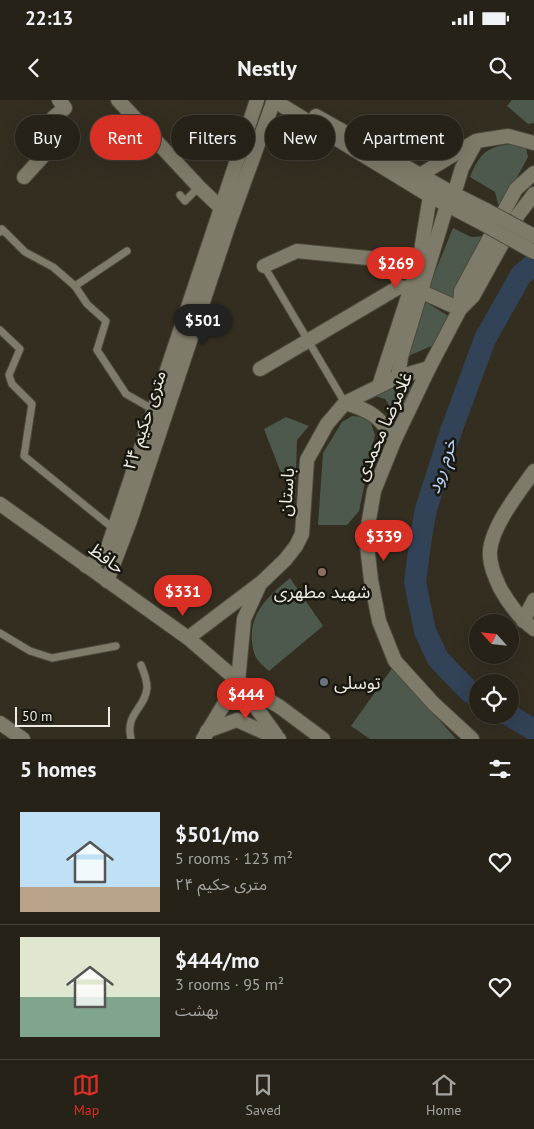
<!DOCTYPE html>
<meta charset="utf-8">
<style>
body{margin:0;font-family:"PT Sans","Noto Sans Arabic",sans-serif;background:#322f25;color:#f1f3f6;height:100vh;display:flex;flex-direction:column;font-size:19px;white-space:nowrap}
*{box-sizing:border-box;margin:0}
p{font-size:16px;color:#a4a4a2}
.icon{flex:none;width:28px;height:28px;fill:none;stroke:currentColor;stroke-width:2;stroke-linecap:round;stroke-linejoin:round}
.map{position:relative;height:639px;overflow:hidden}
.panel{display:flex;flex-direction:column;background:#262218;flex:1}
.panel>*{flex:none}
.top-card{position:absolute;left:15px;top:15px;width:505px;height:45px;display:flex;gap:10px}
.needle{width:32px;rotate:297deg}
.controls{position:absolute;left:469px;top:514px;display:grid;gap:10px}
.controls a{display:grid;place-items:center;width:50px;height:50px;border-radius:50%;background:#262218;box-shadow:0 5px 20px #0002,0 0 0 1px #423f37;font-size:25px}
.scale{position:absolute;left:15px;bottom:12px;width:95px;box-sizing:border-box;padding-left:5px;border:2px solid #edebe1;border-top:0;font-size:14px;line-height:18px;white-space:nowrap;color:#edebe1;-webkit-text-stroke:4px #181710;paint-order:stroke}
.price{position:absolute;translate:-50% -42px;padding:0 11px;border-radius:18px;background:#d93025;color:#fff;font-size:16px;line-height:32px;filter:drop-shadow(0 1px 2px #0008)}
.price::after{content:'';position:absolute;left:50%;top:30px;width:15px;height:11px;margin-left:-8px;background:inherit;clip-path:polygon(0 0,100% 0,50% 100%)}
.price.active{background:#222;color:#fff}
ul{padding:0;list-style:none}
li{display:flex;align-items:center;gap:15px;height:125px;padding:0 20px}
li+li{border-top:1px solid #423f37}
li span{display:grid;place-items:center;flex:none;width:140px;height:100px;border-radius:0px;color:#555}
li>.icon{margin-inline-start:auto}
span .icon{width:60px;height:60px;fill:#fffc;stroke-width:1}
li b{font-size:21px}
h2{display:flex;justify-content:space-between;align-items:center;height:60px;padding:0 20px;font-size:21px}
.chip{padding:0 18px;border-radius:22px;background:#262218;box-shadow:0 5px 20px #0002,0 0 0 1px #423f37;font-size:18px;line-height:45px}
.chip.active{background:#d93025;color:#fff}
.status{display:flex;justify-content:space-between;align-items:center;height:35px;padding:0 25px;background:#262218;direction:ltr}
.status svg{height:14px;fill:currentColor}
header{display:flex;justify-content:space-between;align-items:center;height:65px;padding:0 20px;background:#262218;font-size:22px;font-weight:700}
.dock{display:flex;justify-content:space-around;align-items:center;height:70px;border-top:1px solid #423f37;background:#262218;font-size:14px;color:#a4a4a2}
.dock a{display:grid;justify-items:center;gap:2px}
.dock .active{color:#d93025}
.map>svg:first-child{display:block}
</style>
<div class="status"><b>22:13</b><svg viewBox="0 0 49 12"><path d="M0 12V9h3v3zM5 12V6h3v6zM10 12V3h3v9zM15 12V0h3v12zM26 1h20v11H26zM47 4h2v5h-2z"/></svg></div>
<header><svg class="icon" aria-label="back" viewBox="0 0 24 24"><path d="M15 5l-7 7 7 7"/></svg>Nestly<svg class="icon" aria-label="search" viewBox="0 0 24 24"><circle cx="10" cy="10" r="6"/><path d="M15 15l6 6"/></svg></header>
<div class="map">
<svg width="534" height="639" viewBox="0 0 534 639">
<rect width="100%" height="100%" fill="#332e20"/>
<g fill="#4c594c">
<path d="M512,0H534V23L528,24L507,6Z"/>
<path d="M517,43L526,48L528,57L502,105L498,104L495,92L470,77C481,50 488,47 517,43Z"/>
<path d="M453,128L471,137L486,136L452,199L428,189Z"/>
<path d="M426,202L450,217L434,245L406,257Z"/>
<path d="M410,279L411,293L403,310L391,308L385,299L372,295Z"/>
<path d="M352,316L364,317L371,323L375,335L359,411L347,425H318L323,353L342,322Z"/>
<path d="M286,317L309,326L297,340L295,402L290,396L264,329Z"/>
<path d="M290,478L323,526L269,571C257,561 254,558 252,542C249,512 269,496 290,478Z"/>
<path d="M393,567L456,639H370L351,626Z"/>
</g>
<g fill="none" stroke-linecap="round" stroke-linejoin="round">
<g stroke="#324257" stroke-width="22">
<path d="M478,596L470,592L438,559L425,531L415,482L420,443L426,409L451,331L485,239L521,175L534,164"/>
<path d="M509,615L534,630"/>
</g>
<g stroke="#4d4a3d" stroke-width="9">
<g id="service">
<path d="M180,95L185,101L199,87"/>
<path d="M0,132L2,129L25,152L53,167L75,186L87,204L106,221L97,250L126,294L154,310"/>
<path d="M264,166L345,303"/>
<path d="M75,186L127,151"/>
<path d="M0,230L20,249L9,275L12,284L32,304L24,356L114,429"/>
<path d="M0,533L30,551L52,558L116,546"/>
<path d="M131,639C125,613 145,609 147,588C147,579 144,572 141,565"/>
</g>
</g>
<g stroke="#4d4a3d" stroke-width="16">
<g id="minor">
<path d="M118,0L199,87L221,108"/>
<path d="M420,75L476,41L508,36L534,43"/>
<path d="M24,77L54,44L53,18L65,8L59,0"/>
<path d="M454,94L462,68L476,42"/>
<path d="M264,166L297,151L419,163"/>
<path d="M422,192L460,209"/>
<path d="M260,269L399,187L411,189"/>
<path d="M398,277L401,257L447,105"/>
<path d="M379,286L419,163L430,96"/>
<path d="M523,521L534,500"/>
<path d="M0,623L23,639"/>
</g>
</g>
<g stroke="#4d4a3d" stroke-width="16">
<g id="secondary">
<path d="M273,0L430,96L478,121"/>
<path d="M316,16L454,94L486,110"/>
<path d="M460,209L461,191L516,89L534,73"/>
<path d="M345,303C372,311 378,316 395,339"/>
<path d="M534,371C519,392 492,426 490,451C489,464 495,477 500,488C509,504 519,518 534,529"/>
<path d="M0,404L188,538L238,581L280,607L323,639"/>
<path d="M86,466L100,459L108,447L257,0"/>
<path d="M107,481L130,421L230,121L274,0"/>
<path d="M188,538L262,482L285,460L296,446L302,434L307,360L327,324L345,303L398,277L429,268"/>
<path d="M239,584L276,635"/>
<path d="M207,631L237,620L279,639"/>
<path d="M203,639L238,581L244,519L259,486"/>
<path d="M472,639L434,604L395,561L379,521L371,480L366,437L374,391L395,339L429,268L460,209L473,196L518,115L534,94"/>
</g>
</g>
<use href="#service" stroke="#7f7b6a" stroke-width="7"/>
<use href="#minor" stroke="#7f7b6a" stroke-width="14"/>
<use href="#secondary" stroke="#7f7b6a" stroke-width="14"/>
<g stroke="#4d4a3d" stroke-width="16" stroke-linecap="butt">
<g id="secondary-bridge">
<path d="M486,110L534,136"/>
<path d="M478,121L534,152"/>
</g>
</g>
<use href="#secondary-bridge" stroke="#7f7b6a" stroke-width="14"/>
</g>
<circle fill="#8d6e63" stroke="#181710" stroke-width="2" cx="322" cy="472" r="5"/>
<circle fill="#6b7280" stroke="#181710" stroke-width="2" cx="324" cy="582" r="5"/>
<g text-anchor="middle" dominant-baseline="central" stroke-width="5" stroke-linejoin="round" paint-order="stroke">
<g font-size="18" fill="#edebe1" stroke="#181710">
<text transform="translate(144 320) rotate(-72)">۲۴ متری حکیم</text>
<text transform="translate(383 326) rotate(-66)">غلامرضا محمدی</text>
<text transform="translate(286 392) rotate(-86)">باستان</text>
<text transform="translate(107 458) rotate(36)">حافظ</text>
</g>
<g font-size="18" fill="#edebe1" stroke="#181710">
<text x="322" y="491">شهید مطهری</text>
<text x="334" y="582" text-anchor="start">توسلی</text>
</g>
<g font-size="19" font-style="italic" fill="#b9d3f7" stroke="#181710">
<text transform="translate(441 366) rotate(-71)">خرم رود</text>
</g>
</g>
</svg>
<div class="controls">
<a><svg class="needle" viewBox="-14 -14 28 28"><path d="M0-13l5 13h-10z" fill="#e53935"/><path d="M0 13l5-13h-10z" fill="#a4a4a2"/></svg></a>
<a><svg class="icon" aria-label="locate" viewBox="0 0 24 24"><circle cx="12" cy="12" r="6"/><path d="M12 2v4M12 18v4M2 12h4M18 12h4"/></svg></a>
</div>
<div class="scale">50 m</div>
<b class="price" style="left:396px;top:189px">$269</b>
<b class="price active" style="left:203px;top:246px">$501</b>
<b class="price" style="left:384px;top:462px">$339</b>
<b class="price" style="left:183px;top:517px">$331</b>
<b class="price" style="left:246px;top:620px">$444</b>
<div class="top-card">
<a class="chip">Buy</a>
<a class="chip active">Rent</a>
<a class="chip">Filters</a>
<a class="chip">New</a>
<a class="chip">Apartment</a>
</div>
</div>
<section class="panel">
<h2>5 homes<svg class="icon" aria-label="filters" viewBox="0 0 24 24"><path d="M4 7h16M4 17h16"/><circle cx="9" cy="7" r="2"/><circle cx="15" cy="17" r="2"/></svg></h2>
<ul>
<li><span style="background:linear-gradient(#bfe0f5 75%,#b9a48a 0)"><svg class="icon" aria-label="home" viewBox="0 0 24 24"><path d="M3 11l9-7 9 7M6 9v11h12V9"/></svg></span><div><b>$501/mo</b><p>5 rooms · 123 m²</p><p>۲۴ متری حکیم</p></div><svg class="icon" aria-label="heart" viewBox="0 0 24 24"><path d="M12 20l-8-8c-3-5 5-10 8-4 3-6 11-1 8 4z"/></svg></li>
<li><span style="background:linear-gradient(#dfe7d0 60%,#7fa58c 0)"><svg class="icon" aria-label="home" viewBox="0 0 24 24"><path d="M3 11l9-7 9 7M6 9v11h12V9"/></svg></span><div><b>$444/mo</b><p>3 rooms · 95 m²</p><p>بهشت</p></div><svg class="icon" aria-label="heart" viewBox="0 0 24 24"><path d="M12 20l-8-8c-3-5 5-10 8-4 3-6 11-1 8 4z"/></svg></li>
</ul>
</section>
<nav class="dock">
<a class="active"><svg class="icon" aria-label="map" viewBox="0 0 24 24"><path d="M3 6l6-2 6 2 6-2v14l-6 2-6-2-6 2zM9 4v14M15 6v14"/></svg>Map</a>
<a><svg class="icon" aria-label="saved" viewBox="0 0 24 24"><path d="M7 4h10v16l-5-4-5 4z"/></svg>Saved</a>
<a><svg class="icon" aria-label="home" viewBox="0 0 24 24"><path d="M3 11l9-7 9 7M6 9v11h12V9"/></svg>Home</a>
</nav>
